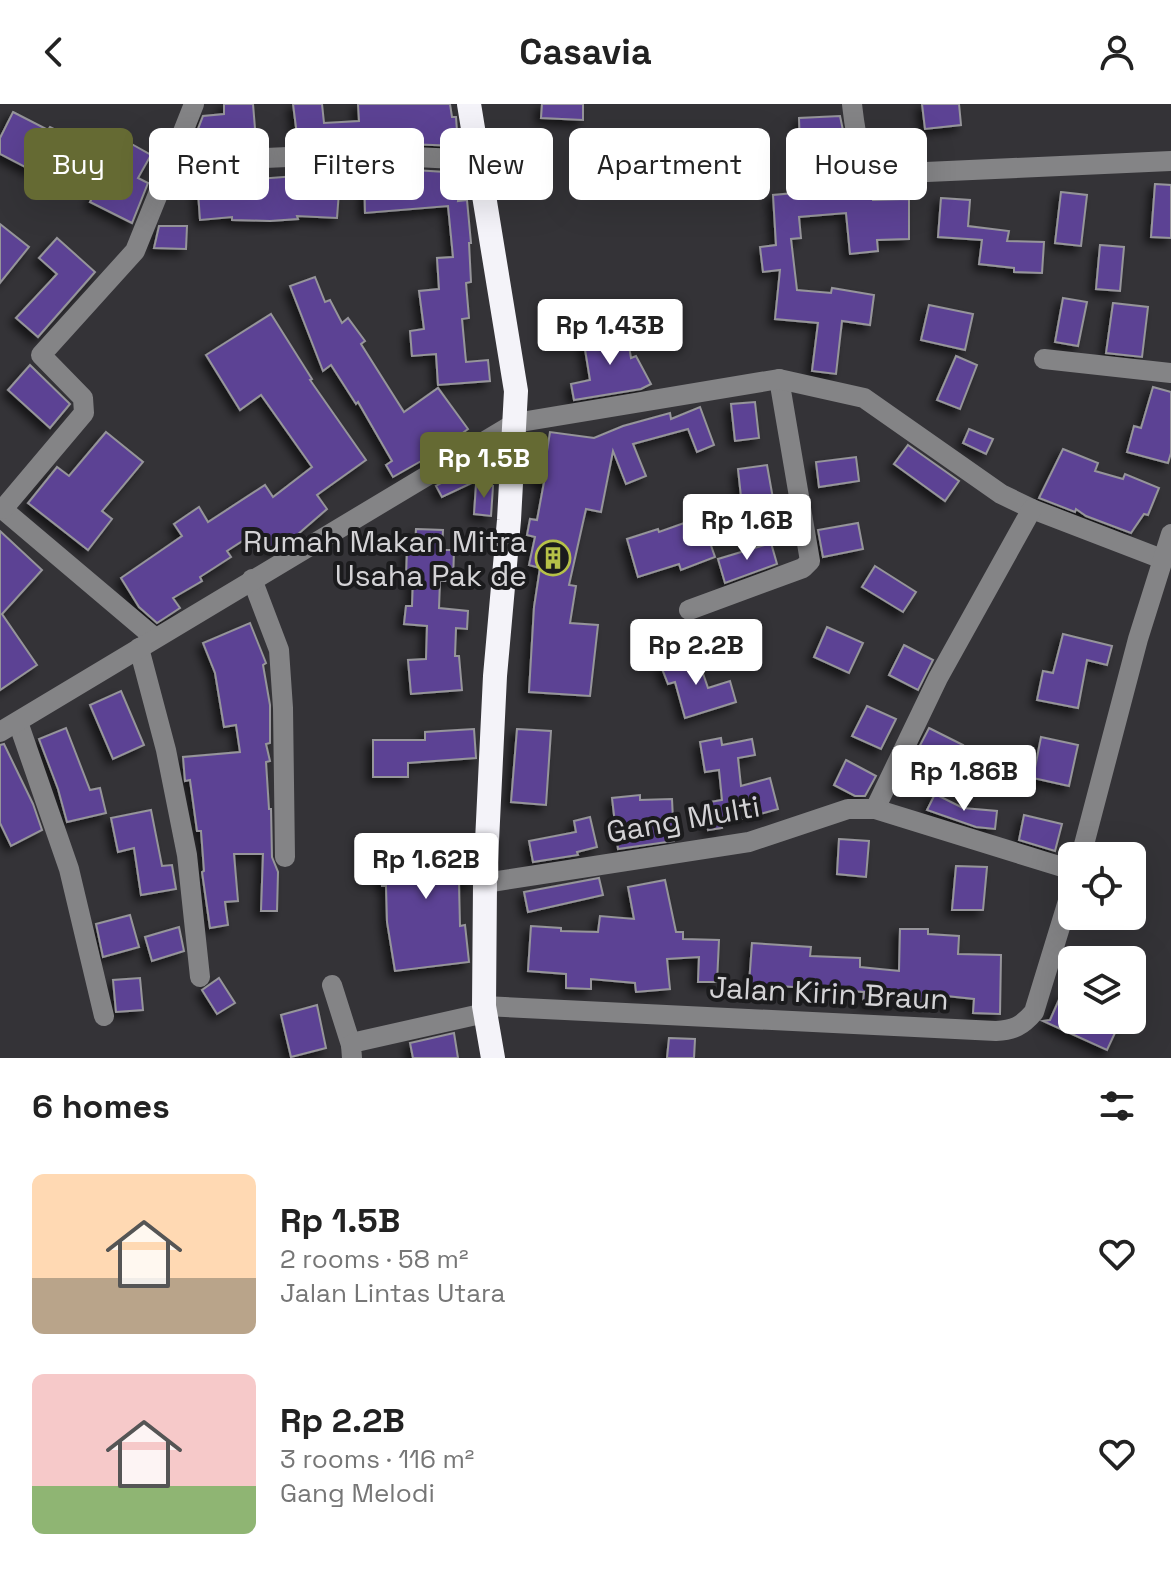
<!DOCTYPE html>
<meta charset="utf-8">
<style>
body{margin:0;font-family:"Space Grotesk",sans-serif;background:#f6f6f6;color:#222;height:100vh;display:flex;flex-direction:column;font-size:30px;white-space:nowrap}
*{box-sizing:border-box;margin:0}
p{font-size:26px;color:#767676}
.icon{flex:none;width:44px;height:44px;fill:none;stroke:currentColor;stroke-width:2;stroke-linecap:round;stroke-linejoin:round}
.map{position:relative;height:954px;overflow:hidden}
.side{display:flex;flex-direction:column;background:#fff;flex:1}
.side>*{flex:none}
.guide{position:absolute;left:24px;top:24px;width:1124px;height:72px;display:flex;gap:16px}
.fabs{position:absolute;left:1058px;top:738px;display:grid;gap:16px}
.fabs a{display:grid;place-items:center;width:88px;height:88px;border-radius:12px;background:#fff;box-shadow:0 8px 32px #0002;font-size:40px}
.price{position:absolute;translate:-50% -68px;padding:0 18px;border-radius:8px;background:#fff;color:#222;font-size:26px;line-height:52px;filter:drop-shadow(0 2px 4px #0008)}
.price::after{content:'';position:absolute;left:50%;top:48px;width:24px;height:18px;margin-left:-12px;background:inherit;clip-path:polygon(0 0,100% 0,50% 100%)}
.price.active{background:#656a33;color:#fff}
ul{padding:0;list-style:none}
li{display:flex;align-items:center;gap:24px;height:200px;padding:0 32px}
li span{display:grid;place-items:center;flex:none;width:224px;height:160px;border-radius:12px;color:#555}
li>.icon{margin-inline-start:auto}
span .icon{width:96px;height:96px;fill:#fffc;stroke-width:1}
li b{font-size:34px}
h2{display:flex;justify-content:space-between;align-items:center;height:96px;padding:0 32px;font-size:34px}
.pill{padding:0 28px;border-radius:12px;background:#fff;box-shadow:0 8px 32px #0002;font-size:28px;line-height:72px}
.pill.active{background:#656a33;color:#fff}
header{display:flex;justify-content:space-between;align-items:center;height:104px;padding:0 32px;background:#fff;font-size:36px;font-weight:600}
.map>svg:first-child{display:block}
</style>
<header><svg class="icon" aria-label="back" viewBox="0 0 24 24"><path d="M15 5l-7 7 7 7"/></svg>Casavia<svg class="icon" aria-label="person" viewBox="0 0 24 24"><circle cx="12" cy="8" r="4"/><path d="M4 21q1-7 8-7t8 7"/></svg></header>
<div class="map">
<svg width="1171" height="954" viewBox="0 0 1171 954">
<defs>
<filter id="shadow"><feDropShadow dx="-5" dy="5" stdDeviation="4" flood-color="#0009"/></filter>
</defs>
<rect width="100%" height="100%" fill="#343337"/>
<g fill="#5b4394" stroke="#96959a" stroke-width="2" filter="url(#shadow)">
<path d="M224,0H253L256,37L199,39L198,25L203,12L224,10Z"/>
<path d="M293,0H322L324,19L359,17L358,0H450L452,13H456L458,42L407,40V33L298,39Z"/>
<path d="M542,0H583V16L541,14Z"/>
<path d="M922,0H959L961,21L925,25Z"/>
<path d="M13,8L48,26L50,23L76,36L54,78L0,50V34Z"/>
<path d="M840,12L846,41L800,43L799,14Z"/>
<path d="M128,38L151,51L138,74L148,79L132,119L90,98L109,60L114,62Z"/>
<path d="M364,63L462,69L458,97L467,96L471,139H469L471,178L466,179L469,214L462,215L466,258L488,256L490,277L438,281L436,250L412,252L410,227L424,225L419,187L439,185L437,154L453,153L448,102L365,109Z"/>
<path d="M258,67V75L297,72L340,74L337,114L297,112L298,115L270,117L232,116V113L200,116L197,74Z"/>
<path d="M1155,80L1171,81V134L1151,133Z"/>
<path d="M872,82L873,96L909,95V135L877,136L878,147L850,150L846,109L799,113L801,134L791,135L797,186L831,189L832,184L874,191L870,221L842,217L836,270L812,267L818,219L775,215L780,166L763,168L760,143L776,141L773,91Z"/>
<path d="M1061,88L1087,91L1081,142L1055,139Z"/>
<path d="M941,94L970,96L968,122L1009,127L1007,137L1044,138L1042,169L1014,168V164L979,160L982,136L938,133Z"/>
<path d="M0,120L29,143L0,179Z"/>
<path d="M159,122H187L186,145L154,144Z"/>
<path d="M57,134L95,168L38,233L16,214L57,170L39,154Z"/>
<path d="M1100,141L1124,143L1120,187L1096,185Z"/>
<path d="M315,173L325,198L330,196L342,219L348,214L365,237L361,240L404,308L438,284L468,325L437,348L393,373L386,361L392,357L358,298L356,300L331,261L323,267L290,182Z"/>
<path d="M1063,194L1087,198L1078,242L1055,238Z"/>
<path d="M1113,199L1148,203L1142,253L1106,249Z"/>
<path d="M929,201L973,210L965,246L921,236Z"/>
<path d="M271,210L312,275L310,276L366,356L317,391L327,405L297,431L271,447L258,427L227,447L231,453L200,473L202,477L173,494L180,504L157,519L139,503L121,474L182,432L174,420L199,403L208,418L265,381L273,393L312,363L261,291L240,306L206,251Z"/>
<path d="M626,225L631,254L636,252L651,280L641,285L574,296L571,280L590,276L583,233Z"/>
<path d="M956,252L977,261L960,305L937,296Z"/>
<path d="M30,261L70,300L50,324L8,286Z"/>
<path d="M1153,283L1171,288V349L1168,359L1127,348L1134,322L1141,324Z"/>
<path d="M755,298L759,334L735,337L731,300Z"/>
<path d="M700,303L714,341L697,348L688,325L633,340L646,372L626,380L613,347L601,408L586,405L569,481L576,482L570,519L598,521L590,592L529,588L534,503L540,464L529,461L535,433L527,431L530,415L537,416L544,378L538,377L540,359L545,360L550,328L594,334L623,322L670,309L671,315Z"/>
<path d="M969,325L993,335L986,350L963,339Z"/>
<path d="M106,328L143,358L102,407L112,415L88,446L28,399L57,363L69,372Z"/>
<path d="M908,341L959,377L945,397L894,360Z"/>
<path d="M1063,345L1098,359L1095,367L1123,375L1125,370L1159,384L1148,411L1144,410L1131,429L1086,412L1076,405L1075,408L1039,394Z"/>
<path d="M856,353L859,377L819,383L816,358Z"/>
<path d="M767,361L775,406L743,411L738,365Z"/>
<path d="M472,362L478,376L442,393L436,382Z"/>
<path d="M476,381L493,382L491,412L474,410Z"/>
<path d="M701,413L715,453L681,466L679,460L638,473L627,435L658,425L659,428Z"/>
<path d="M858,419L863,445L823,453L818,426Z"/>
<path d="M416,425L443,426L442,446H454L453,477H440L439,504L468,507L467,525L456,524L455,552H459L462,586L411,590L408,556L426,555L427,522L404,520L406,502H412L413,475H406L407,444L415,445Z"/>
<path d="M0,427L42,466L2,510L37,561L0,586Z"/>
<path d="M771,439L777,460L725,479L718,455Z"/>
<path d="M875,462L916,488L903,508L862,483Z"/>
<path d="M250,519L266,559L263,561L270,601V639L266,640L270,657L266,658L269,705H271L272,753L278,768L277,807H261L263,750H234L238,797L225,798L228,821L210,824L202,768L204,767L201,727H197L190,676L185,677L183,653L240,648L236,621L224,623L215,569L203,539Z"/>
<path d="M827,523L863,539L849,569L814,553Z"/>
<path d="M1063,530L1112,542L1107,561L1087,556L1078,604L1037,596L1043,567L1053,569Z"/>
<path d="M904,541L933,556L918,586L889,571Z"/>
<path d="M696,549L708,584L730,577L736,598L685,614L675,578L668,580L661,562Z"/>
<path d="M121,587L144,641L113,655L90,601Z"/>
<path d="M867,602L896,615L881,645L852,632Z"/>
<path d="M66,624L90,686L100,684L106,709L67,718L58,685L39,635Z"/>
<path d="M929,624L963,641L949,670L914,653Z"/>
<path d="M474,625L476,654L408,659V673H373V636H425V628Z"/>
<path d="M517,625L551,627L546,701L511,698Z"/>
<path d="M1041,633L1078,641L1069,682L1033,674Z"/>
<path d="M721,634L722,641L752,635L755,651L738,654L741,682L770,674L778,705L746,714L721,717L722,724L708,726L704,699L722,696L719,666L705,668L700,638Z"/>
<path d="M4,640L33,700L42,726L11,742L0,719V641Z"/>
<path d="M846,656L876,672L865,692H855L834,681Z"/>
<path d="M935,690L963,704L997,707L995,725L976,723L927,706Z"/>
<path d="M640,691V696L672,695L674,737L618,745L612,694Z"/>
<path d="M151,706L162,762L172,761L176,785L141,791L134,744L118,748L111,714Z"/>
<path d="M1024,711L1062,720L1055,747L1019,736Z"/>
<path d="M590,713L597,743L577,748L578,751L533,758L529,737L576,728L574,717Z"/>
<path d="M472,734L470,780H459L460,822L465,821L469,858L395,867L387,818L386,782H382L381,737Z"/>
<path d="M839,735L869,737L866,773L837,770Z"/>
<path d="M956,762L987,763L983,806H952Z"/>
<path d="M599,774L603,791L528,808L524,788Z"/>
<path d="M665,776L676,828H683V835L719,836L717,878H698L699,853L667,855L670,885L636,888L635,879L591,875V885L566,884V870L528,867L531,822L561,824V827L598,828L600,812L634,815L628,783Z"/>
<path d="M130,811L139,843L103,853L96,820Z"/>
<path d="M179,823L184,847L152,857L145,833Z"/>
<path d="M900,825H928V830L959,832L958,850L1001,851L1000,910L973,909L974,895L928,890L927,899L890,896V900L863,898L864,888L749,880L752,839L811,843L810,852L860,854V863L899,867Z"/>
<path d="M140,874L143,906L116,908L113,876Z"/>
<path d="M219,874L235,899L217,910L202,886Z"/>
<path d="M1061,891L1072,896V916H1121L1107,946L1043,917L1050,916Z"/>
<path d="M317,901L326,944L291,953L281,911Z"/>
<path d="M454,929L458,954H413L410,939Z"/>
<path d="M669,934L695,935L694,954H667Z"/>
</g>
<g fill="none" stroke-linecap="round" stroke-linejoin="round">
<g stroke="#848486" stroke-width="20">
<path d="M852,0C855,25 857,57 882,70L1171,57"/>
<path d="M171,58L194,0"/>
<path d="M1044,255L1171,269"/>
<path d="M0,403L155,534"/>
<path d="M3,405L84,309L83,294L41,251L135,147L171,58L355,50L476,56"/>
<path d="M252,475L279,546L283,604L285,753"/>
<path d="M689,506L803,464L810,457L779,275"/>
<path d="M139,544L166,646L187,751L200,873"/>
<path d="M18,618L69,765L104,912"/>
<path d="M0,628L515,319L779,275L864,294L1001,390L1032,405L1162,455"/>
<path d="M875,705L938,574L1032,405"/>
<path d="M1081,752L1138,535L1171,430"/>
<path d="M485,779L749,738L848,705H875L1072,766"/>
<path d="M332,881L351,941"/>
<path d="M484,902L996,927C1014,926 1022,922 1034,908L1072,784"/>
<path d="M352,954L351,941L356,938L485,909"/>
</g>
<path stroke="#f4f3f9" stroke-width="24" d="M469,0L516,287L509,416L495,572L485,779L484,902L493,954"/>
</g>
<defs>
<g id="building-ring" transform="scale(1.8)"><circle r="9.5" fill="#1b1b1d" stroke="#b6c148" stroke-width="1.5"/><path d="M-4-6H4V6H1V3H-1V6H-4ZM-2.5-4.3h1.7v1.8h-1.7ZM.8-4.3h1.7v1.8H.8ZM-2.5-1h1.7V.8h-1.7ZM.8-1h1.7V.8H.8Z" fill="#b6c148"/></g>
</defs>
<g fill-rule="evenodd">
<use href="#building-ring" x="553" y="454"/>
</g>
<g text-anchor="middle" dominant-baseline="central" stroke-width="8" stroke-linejoin="round" paint-order="stroke">
<g font-size="30" fill="#d4d3d6" stroke="#1b1b1d" text-anchor="end">
<text x="527" y="437">Rumah Makan Mitra<tspan x="527" dy="34">Usaha Pak de</tspan></text>
</g>
<g font-size="30" fill="#d4d3d6" stroke="#1b1b1d">
<text transform="translate(683 715) rotate(-10)">Gang Multi</text>
<text transform="translate(829 889) rotate(3)">Jalan Kirin Braun</text>
</g>
</g>
</svg>
<div class="fabs">
<a><svg class="icon" aria-label="locate" viewBox="0 0 24 24"><circle cx="12" cy="12" r="6"/><path d="M12 2v4M12 18v4M2 12h4M18 12h4"/></svg></a>
<a><svg class="icon" aria-label="layers" viewBox="0 0 24 24"><path d="M12 4l9 5-9 5-9-5zM3 14l9 5 9-5"/></svg></a>
</div>
<b class="price" style="left:610px;top:263px">Rp 1.43B</b>
<b class="price active" style="left:484px;top:396px">Rp 1.5B</b>
<b class="price" style="left:747px;top:458px">Rp 1.6B</b>
<b class="price" style="left:696px;top:583px">Rp 2.2B</b>
<b class="price" style="left:964px;top:709px">Rp 1.86B</b>
<b class="price" style="left:426px;top:797px">Rp 1.62B</b>
<div class="guide">
<a class="pill active">Buy</a>
<a class="pill">Rent</a>
<a class="pill">Filters</a>
<a class="pill">New</a>
<a class="pill">Apartment</a>
<a class="pill">House</a>
</div>
</div>
<section class="side">
<h2>6 homes<svg class="icon" aria-label="filters" viewBox="0 0 24 24"><path d="M4 7h16M4 17h16"/><circle cx="9" cy="7" r="2"/><circle cx="15" cy="17" r="2"/></svg></h2>
<ul>
<li><span style="background:linear-gradient(#ffd9b3 65%,#b9a48a 0)"><svg class="icon" aria-label="home" viewBox="0 0 24 24"><path d="M3 11l9-7 9 7M6 9v11h12V9"/></svg></span><div><b>Rp 1.5B</b><p>2 rooms · 58 m²</p><p>Jalan Lintas Utara</p></div><svg class="icon" aria-label="heart" viewBox="0 0 24 24"><path d="M12 20l-8-8c-3-5 5-10 8-4 3-6 11-1 8 4z"/></svg></li>
<li><span style="background:linear-gradient(#f6c9c9 70%,#8fb573 0)"><svg class="icon" aria-label="home" viewBox="0 0 24 24"><path d="M3 11l9-7 9 7M6 9v11h12V9"/></svg></span><div><b>Rp 2.2B</b><p>3 rooms · 116 m²</p><p>Gang Melodi</p></div><svg class="icon" aria-label="heart" viewBox="0 0 24 24"><path d="M12 20l-8-8c-3-5 5-10 8-4 3-6 11-1 8 4z"/></svg></li>
</ul>
</section>
